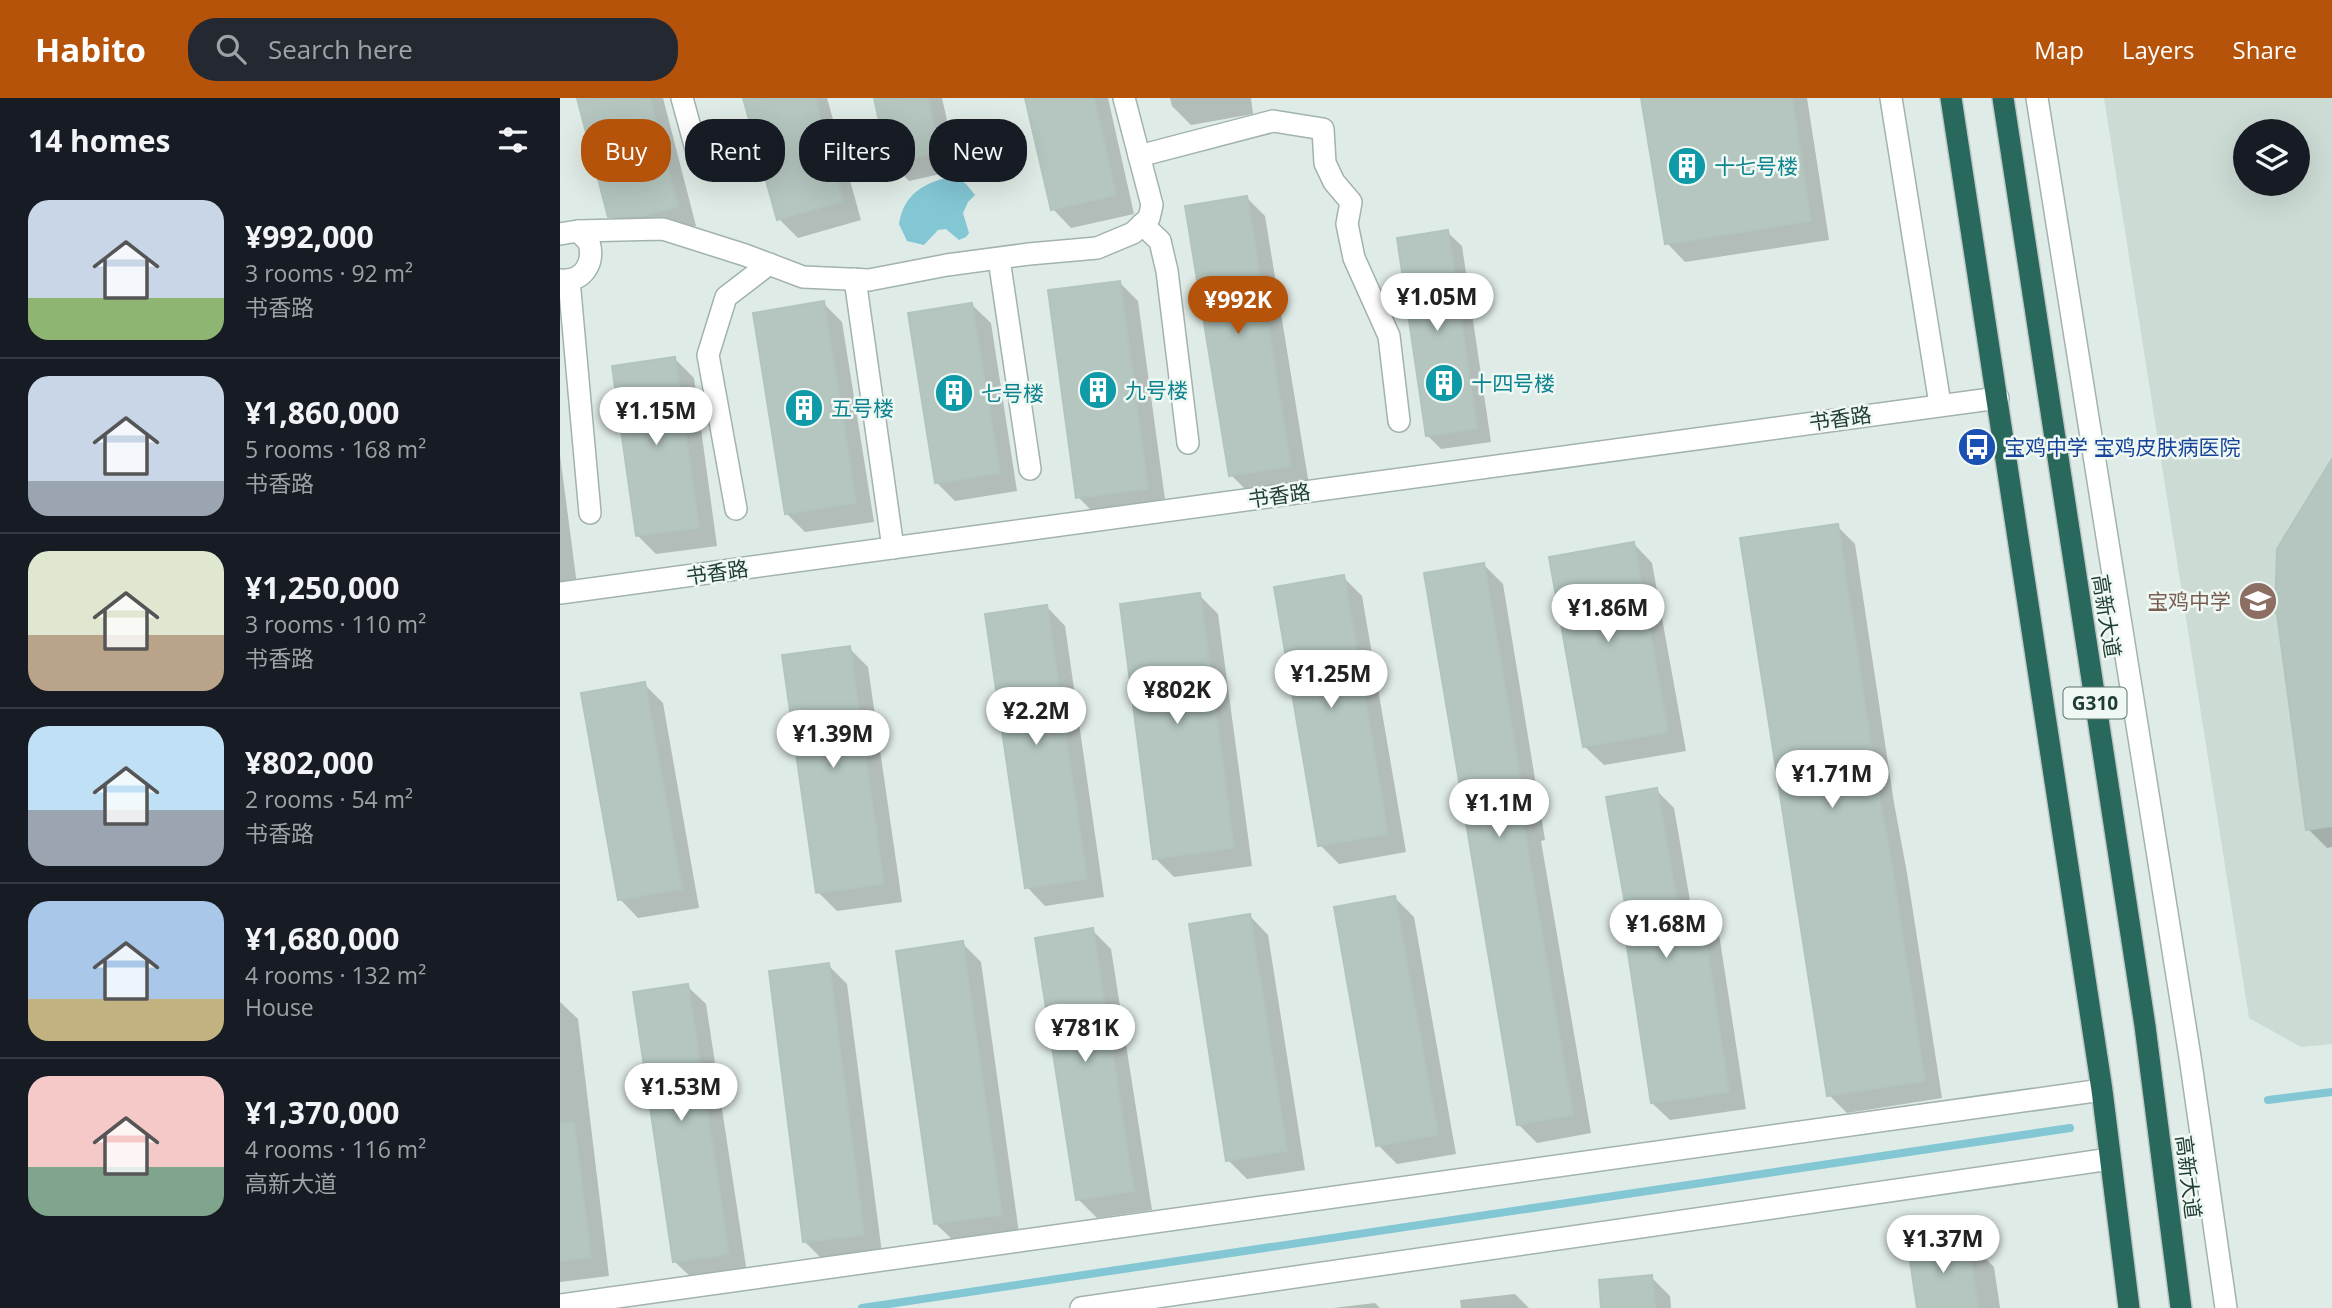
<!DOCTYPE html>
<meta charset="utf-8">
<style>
body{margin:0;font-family:"Open Sans","Noto Sans SC",sans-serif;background:#242831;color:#f1f3f6;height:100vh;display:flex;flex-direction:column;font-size:26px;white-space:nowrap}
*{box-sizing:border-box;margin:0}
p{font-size:23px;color:#9ea1a6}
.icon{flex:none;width:38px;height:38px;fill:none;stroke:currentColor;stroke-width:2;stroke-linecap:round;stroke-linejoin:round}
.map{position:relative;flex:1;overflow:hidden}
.side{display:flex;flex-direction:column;background:#171b24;width:560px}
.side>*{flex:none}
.guide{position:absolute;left:21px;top:21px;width:665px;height:63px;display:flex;gap:14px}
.fabs{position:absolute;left:1673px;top:21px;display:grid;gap:14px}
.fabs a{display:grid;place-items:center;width:77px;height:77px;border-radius:50%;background:#171b24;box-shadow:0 7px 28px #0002;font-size:35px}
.price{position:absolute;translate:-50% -60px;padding:0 16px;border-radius:24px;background:#fff;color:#222;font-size:23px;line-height:46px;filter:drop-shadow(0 2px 4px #0008)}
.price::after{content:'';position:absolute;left:50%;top:42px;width:21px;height:16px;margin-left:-10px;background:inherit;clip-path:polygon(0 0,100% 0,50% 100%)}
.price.selected{background:#b45309;color:#fff}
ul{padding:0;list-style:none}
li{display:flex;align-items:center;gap:21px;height:175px;padding:0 28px}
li+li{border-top:2px solid #363941}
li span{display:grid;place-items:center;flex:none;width:196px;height:140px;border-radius:21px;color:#555}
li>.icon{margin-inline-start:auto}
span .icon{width:84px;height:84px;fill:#fffc;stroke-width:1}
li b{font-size:30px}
h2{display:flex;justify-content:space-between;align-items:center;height:84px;padding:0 28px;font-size:30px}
.pill{padding:0 24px;border-radius:28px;background:#171b24;box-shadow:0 7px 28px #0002;font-size:24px;line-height:63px}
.pill.selected{background:#b45309;color:#fff}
header{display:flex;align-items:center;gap:42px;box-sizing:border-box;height:98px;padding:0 35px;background:#b45309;color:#fff}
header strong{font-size:33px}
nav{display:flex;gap:38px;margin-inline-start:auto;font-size:24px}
.search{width:490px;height:63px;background:#242831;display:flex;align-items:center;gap:18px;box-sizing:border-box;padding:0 24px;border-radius:28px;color:#9ea1a6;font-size:26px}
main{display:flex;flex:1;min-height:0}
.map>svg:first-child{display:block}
</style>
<header>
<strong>Habito</strong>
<div class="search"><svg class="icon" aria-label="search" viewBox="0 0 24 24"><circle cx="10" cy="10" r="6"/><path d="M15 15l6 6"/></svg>Search here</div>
<nav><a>Map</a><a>Layers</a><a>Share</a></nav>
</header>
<main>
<section class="side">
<h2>14 homes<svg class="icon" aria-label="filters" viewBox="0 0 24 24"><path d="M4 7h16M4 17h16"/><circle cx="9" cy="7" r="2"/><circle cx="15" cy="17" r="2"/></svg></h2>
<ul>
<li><span style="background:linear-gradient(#c9d6e8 70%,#8fb573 0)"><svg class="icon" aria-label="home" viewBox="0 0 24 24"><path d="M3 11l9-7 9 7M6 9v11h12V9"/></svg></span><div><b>¥992,000</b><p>3 rooms · 92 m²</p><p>书香路</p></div></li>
<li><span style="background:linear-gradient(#c9d6e8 75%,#9aa5b1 0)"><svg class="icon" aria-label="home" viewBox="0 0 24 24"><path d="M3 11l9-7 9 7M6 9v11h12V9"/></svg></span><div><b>¥1,860,000</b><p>5 rooms · 168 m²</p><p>书香路</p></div></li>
<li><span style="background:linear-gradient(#dfe7d0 60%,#b9a48a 0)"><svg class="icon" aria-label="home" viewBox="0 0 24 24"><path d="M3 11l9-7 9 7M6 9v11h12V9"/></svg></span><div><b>¥1,250,000</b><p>3 rooms · 110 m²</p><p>书香路</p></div></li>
<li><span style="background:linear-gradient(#bfe0f5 60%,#9aa5b1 0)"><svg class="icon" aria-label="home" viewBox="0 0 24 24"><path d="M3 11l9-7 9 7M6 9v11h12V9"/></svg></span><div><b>¥802,000</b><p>2 rooms · 54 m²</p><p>书香路</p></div></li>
<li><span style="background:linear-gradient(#a9c7e8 70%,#c2b280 0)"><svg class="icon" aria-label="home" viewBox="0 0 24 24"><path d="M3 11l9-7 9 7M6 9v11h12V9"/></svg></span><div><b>¥1,680,000</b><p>4 rooms · 132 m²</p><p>House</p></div></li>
<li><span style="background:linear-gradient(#f6c9c9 65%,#7fa58c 0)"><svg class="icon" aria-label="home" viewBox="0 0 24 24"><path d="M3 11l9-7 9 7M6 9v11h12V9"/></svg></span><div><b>¥1,370,000</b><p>4 rooms · 116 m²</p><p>高新大道</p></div></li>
</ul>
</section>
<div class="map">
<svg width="1772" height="1210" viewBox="0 0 1772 1210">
<rect width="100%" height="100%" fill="#dfebe6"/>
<path fill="#cddbd5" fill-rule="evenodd" d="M1544,0H1772V946L1741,949L1689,920ZM1685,33H1738V86H1685Z"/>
<path fill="#83c6d4" d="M394,78L406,86L415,97L408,104L403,115L409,135L406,139L399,142L386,131L378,132L364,147L347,143L339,126C344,95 365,84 394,78Z"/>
<g fill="#0003">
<path d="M18,0H103L136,128L102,136L68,137L49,118Z"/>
<path d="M185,0H267L301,122L238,140L219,121Z"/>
<path d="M316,0H382L398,72L349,83L330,64Z"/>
<path d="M467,0H548L574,116L511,130L493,111Z"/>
<path d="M610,0H691L693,16L631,27L612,8Z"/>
<path d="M1083,0H1247L1269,142L1125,164L1107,145Z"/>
<path d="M686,99L705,118L749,387L690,396L671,377Z"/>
<path d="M887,134L902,148L931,344L881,351L867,337Z"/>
<path d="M559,184L578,203L606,409L537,418L518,399Z"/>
<path d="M263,205L282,224L314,424L245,434L227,416Z"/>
<path d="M412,207L431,225L457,393L395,403L376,384Z"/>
<path d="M115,261L134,280L157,448L96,456L77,437Z"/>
<path d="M0,357L17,487L0,490Z"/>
<path d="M1772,370V749L1767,750L1748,731L1768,372Z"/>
<path d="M1277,428L1295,446L1334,705L1347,775L1382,1000L1287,1015L1269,997Z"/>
<path d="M1074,446L1092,465L1126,653L1044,667L1025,649Z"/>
<path d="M924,467L943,486L985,742L981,743L1031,1035L977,1045L958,1026Z"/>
<path d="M783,479L802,498L846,754L779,766L760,747Z"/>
<path d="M639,497L658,516L692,768L614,779L595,760Z"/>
<path d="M487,509L505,528L544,799L485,808L467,789Z"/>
<path d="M289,550L308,569L342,804L277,813L258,794Z"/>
<path d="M84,586L103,605L139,810L78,820L60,801Z"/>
<path d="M1096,692L1114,710L1133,820L1141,819L1159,836L1186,1011L1110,1022L1092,1005L1071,829Z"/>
<path d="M835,800L854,819L896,1056L837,1066L818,1047Z"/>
<path d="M690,818L708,837L745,1072L687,1081L668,1062Z"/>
<path d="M532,832L551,851L592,1112L537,1120L518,1101Z"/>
<path d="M402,845L421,864L459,1135L395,1144L376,1126Z"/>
<path d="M268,867L287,886L322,1155L264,1163L245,1144Z"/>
<path d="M127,888L146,906L187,1175L134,1182L115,1164Z"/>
<path d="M0,904L18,921L49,1178L0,1184Z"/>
<path d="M1407,1142L1434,1169L1440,1210H1359Z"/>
<path d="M1091,1179L1110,1198L1111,1210H1043Z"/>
<path d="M955,1196L969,1210H901L900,1202Z"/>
<path d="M815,1205L820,1210H773Z"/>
</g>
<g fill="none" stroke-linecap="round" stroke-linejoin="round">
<g stroke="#83c6d4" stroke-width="8">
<path d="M1708,1002L1772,994"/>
<path d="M302,1210L1510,1030"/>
</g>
</g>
<g fill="#b4c6bf" stroke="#b1c5bd" stroke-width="2">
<path d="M17,0H90L118,109L82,118L48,119Z"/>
<path d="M183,0H255L283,103L217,122Z"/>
<path d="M314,0H368L380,54L328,65Z"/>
<path d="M465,0H534L556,97L491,112Z"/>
<path d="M1081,0H1232L1251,123L1105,146Z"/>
<path d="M687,98L731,368L669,378L625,108Z"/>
<path d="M888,132L917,330L866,338L837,140Z"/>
<path d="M560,183L588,391L516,400L488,192Z"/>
<path d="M264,203L296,405L225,416L193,215Z"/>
<path d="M412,205L440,375L375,385L348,215Z"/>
<path d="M115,259L139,430L76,438L52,268Z"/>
<path d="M1772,361V728L1746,732L1717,516L1715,514L1717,451Z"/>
<path d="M1278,426L1317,686L1330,756L1365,983L1267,998L1180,440Z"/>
<path d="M1074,444L1108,634L1023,649L989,459Z"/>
<path d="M924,465L968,723L963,724L1013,1017L957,1027L864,475Z"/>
<path d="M784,477L828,736L758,748L714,489Z"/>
<path d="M640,495L674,750L593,761L560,506Z"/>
<path d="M487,507L527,781L465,790L425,516Z"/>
<path d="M290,548L324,786L256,795L222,557Z"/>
<path d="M85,584L122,791L58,802L21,595Z"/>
<path d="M1097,690L1120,820L1142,817L1169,994L1091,1005L1064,829L1069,828L1046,699Z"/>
<path d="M835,798L878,1037L816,1048L774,809Z"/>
<path d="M690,816L727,1053L666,1063L629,826Z"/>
<path d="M533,830L574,1093L516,1102L475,840Z"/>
<path d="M403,843L442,1117L374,1126L336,853Z"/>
<path d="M269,865L304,1137L243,1144L209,873Z"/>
<path d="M128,886L169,1156L113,1164L73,894Z"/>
<path d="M14,1024L31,1159L0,1163V1025Z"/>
<path d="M1408,1140L1418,1210H1357L1348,1149Z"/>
<path d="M1092,1177L1095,1210H1041L1039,1182Z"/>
</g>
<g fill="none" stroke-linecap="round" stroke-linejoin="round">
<g stroke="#a2b3ad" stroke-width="24">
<g id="street">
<path d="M122,0L139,62"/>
<path d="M1331,0L1380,306"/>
<path d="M1477,0L1630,959L1666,1210"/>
<path d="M579,58L713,23L763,31L765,65L774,84L791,104L787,126L794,160L829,238L839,323"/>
<path d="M582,126L600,143L607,173L628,345"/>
<path d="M0,136L18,133L103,131L185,157L243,179L309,182L387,167L469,156L537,150L573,135L589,120L592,107L564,0"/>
<path d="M439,161L470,371"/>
<path d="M295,181L333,450"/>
<path d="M0,182C23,184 35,166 29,144L18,133"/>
<path d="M9,182L30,415"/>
<path d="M176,411L148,257L166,199L209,166"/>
<path d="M0,495L1438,300"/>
<path d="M0,1207L1542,992"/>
<path d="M521,1210L1550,1061"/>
</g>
</g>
<g stroke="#c0c8c6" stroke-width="24">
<g id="highway">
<path d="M1391,0L1542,992L1569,1210"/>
<path d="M1443,0L1585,928L1621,1210"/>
</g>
</g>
<use href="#street" stroke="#fff" stroke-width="21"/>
<use href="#highway" stroke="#29695d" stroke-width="21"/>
</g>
<defs>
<g id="building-disc" transform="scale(2.0125)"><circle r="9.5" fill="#0f9aa8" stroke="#eff8f3"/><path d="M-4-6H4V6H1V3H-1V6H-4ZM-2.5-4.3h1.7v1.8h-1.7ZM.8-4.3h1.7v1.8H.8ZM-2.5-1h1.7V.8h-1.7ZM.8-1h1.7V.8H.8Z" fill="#fff"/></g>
<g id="bus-disc" transform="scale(2.0125)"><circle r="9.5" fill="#1a4fb4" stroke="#eff8f3"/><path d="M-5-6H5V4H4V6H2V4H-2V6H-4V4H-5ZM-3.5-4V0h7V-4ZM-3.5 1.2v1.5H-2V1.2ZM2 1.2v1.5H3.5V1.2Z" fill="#fff"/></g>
<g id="school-disc" transform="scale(2.0125)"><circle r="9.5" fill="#8d6e63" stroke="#eff8f3"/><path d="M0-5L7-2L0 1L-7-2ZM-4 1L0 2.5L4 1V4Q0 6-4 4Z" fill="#fff"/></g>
</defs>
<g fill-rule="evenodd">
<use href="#building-disc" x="1127" y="68"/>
<use href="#building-disc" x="884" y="285"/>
<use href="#building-disc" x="538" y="292"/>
<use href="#building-disc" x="394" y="295"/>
<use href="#building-disc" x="244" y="310"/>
<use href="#bus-disc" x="1417" y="349"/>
<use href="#school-disc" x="1698" y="503"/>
</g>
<g text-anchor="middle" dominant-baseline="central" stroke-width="5" stroke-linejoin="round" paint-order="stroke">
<rect fill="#eff8f3" stroke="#5d746d" stroke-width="2" x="1503.5" y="589.5" width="63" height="31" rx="5"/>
<g font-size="19" font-weight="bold" fill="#1f3c34">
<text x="1535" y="605">G310</text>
</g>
<g font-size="21" fill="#0d838f" stroke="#eff8f3" text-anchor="start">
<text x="1154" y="68">十七号楼</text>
<text x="911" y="285">十四号楼</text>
<text x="565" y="292">九号楼</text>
<text x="421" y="295">七号楼</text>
<text x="271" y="310">五号楼</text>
</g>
<g font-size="21" fill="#1f3c34" stroke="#eff8f3">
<text transform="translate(1280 320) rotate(-8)">书香路</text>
<text transform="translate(719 397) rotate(-8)">书香路</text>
<text transform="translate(157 474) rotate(-8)">书香路</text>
<text transform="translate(1547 518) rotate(81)">高新大道</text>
<text transform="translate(1629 1079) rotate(83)">高新大道</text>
</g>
<g font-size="21" fill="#164399" stroke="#eff8f3" text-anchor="start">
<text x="1444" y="349">宝鸡中学 宝鸡皮肤病医院</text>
</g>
<g font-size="21" fill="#785e54" stroke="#eff8f3" text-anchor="end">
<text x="1671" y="503">宝鸡中学</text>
</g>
</g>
</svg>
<div class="fabs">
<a><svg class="icon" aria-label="layers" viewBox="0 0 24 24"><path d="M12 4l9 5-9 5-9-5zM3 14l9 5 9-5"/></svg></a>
</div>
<b class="price" style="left:877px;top:235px">¥1.05M</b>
<b class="price selected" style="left:678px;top:238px">¥992K</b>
<b class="price" style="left:96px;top:349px">¥1.15M</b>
<b class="price" style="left:1048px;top:546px">¥1.86M</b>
<b class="price" style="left:771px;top:612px">¥1.25M</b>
<b class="price" style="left:617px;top:628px">¥802K</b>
<b class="price" style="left:476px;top:649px">¥2.2M</b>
<b class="price" style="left:273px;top:672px">¥1.39M</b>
<b class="price" style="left:1272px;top:712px">¥1.71M</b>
<b class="price" style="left:939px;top:741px">¥1.1M</b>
<b class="price" style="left:1106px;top:862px">¥1.68M</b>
<b class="price" style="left:525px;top:966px">¥781K</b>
<b class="price" style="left:121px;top:1025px">¥1.53M</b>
<b class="price" style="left:1383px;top:1177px">¥1.37M</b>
<div class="guide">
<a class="pill selected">Buy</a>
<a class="pill">Rent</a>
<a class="pill">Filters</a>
<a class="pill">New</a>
</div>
</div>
</main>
